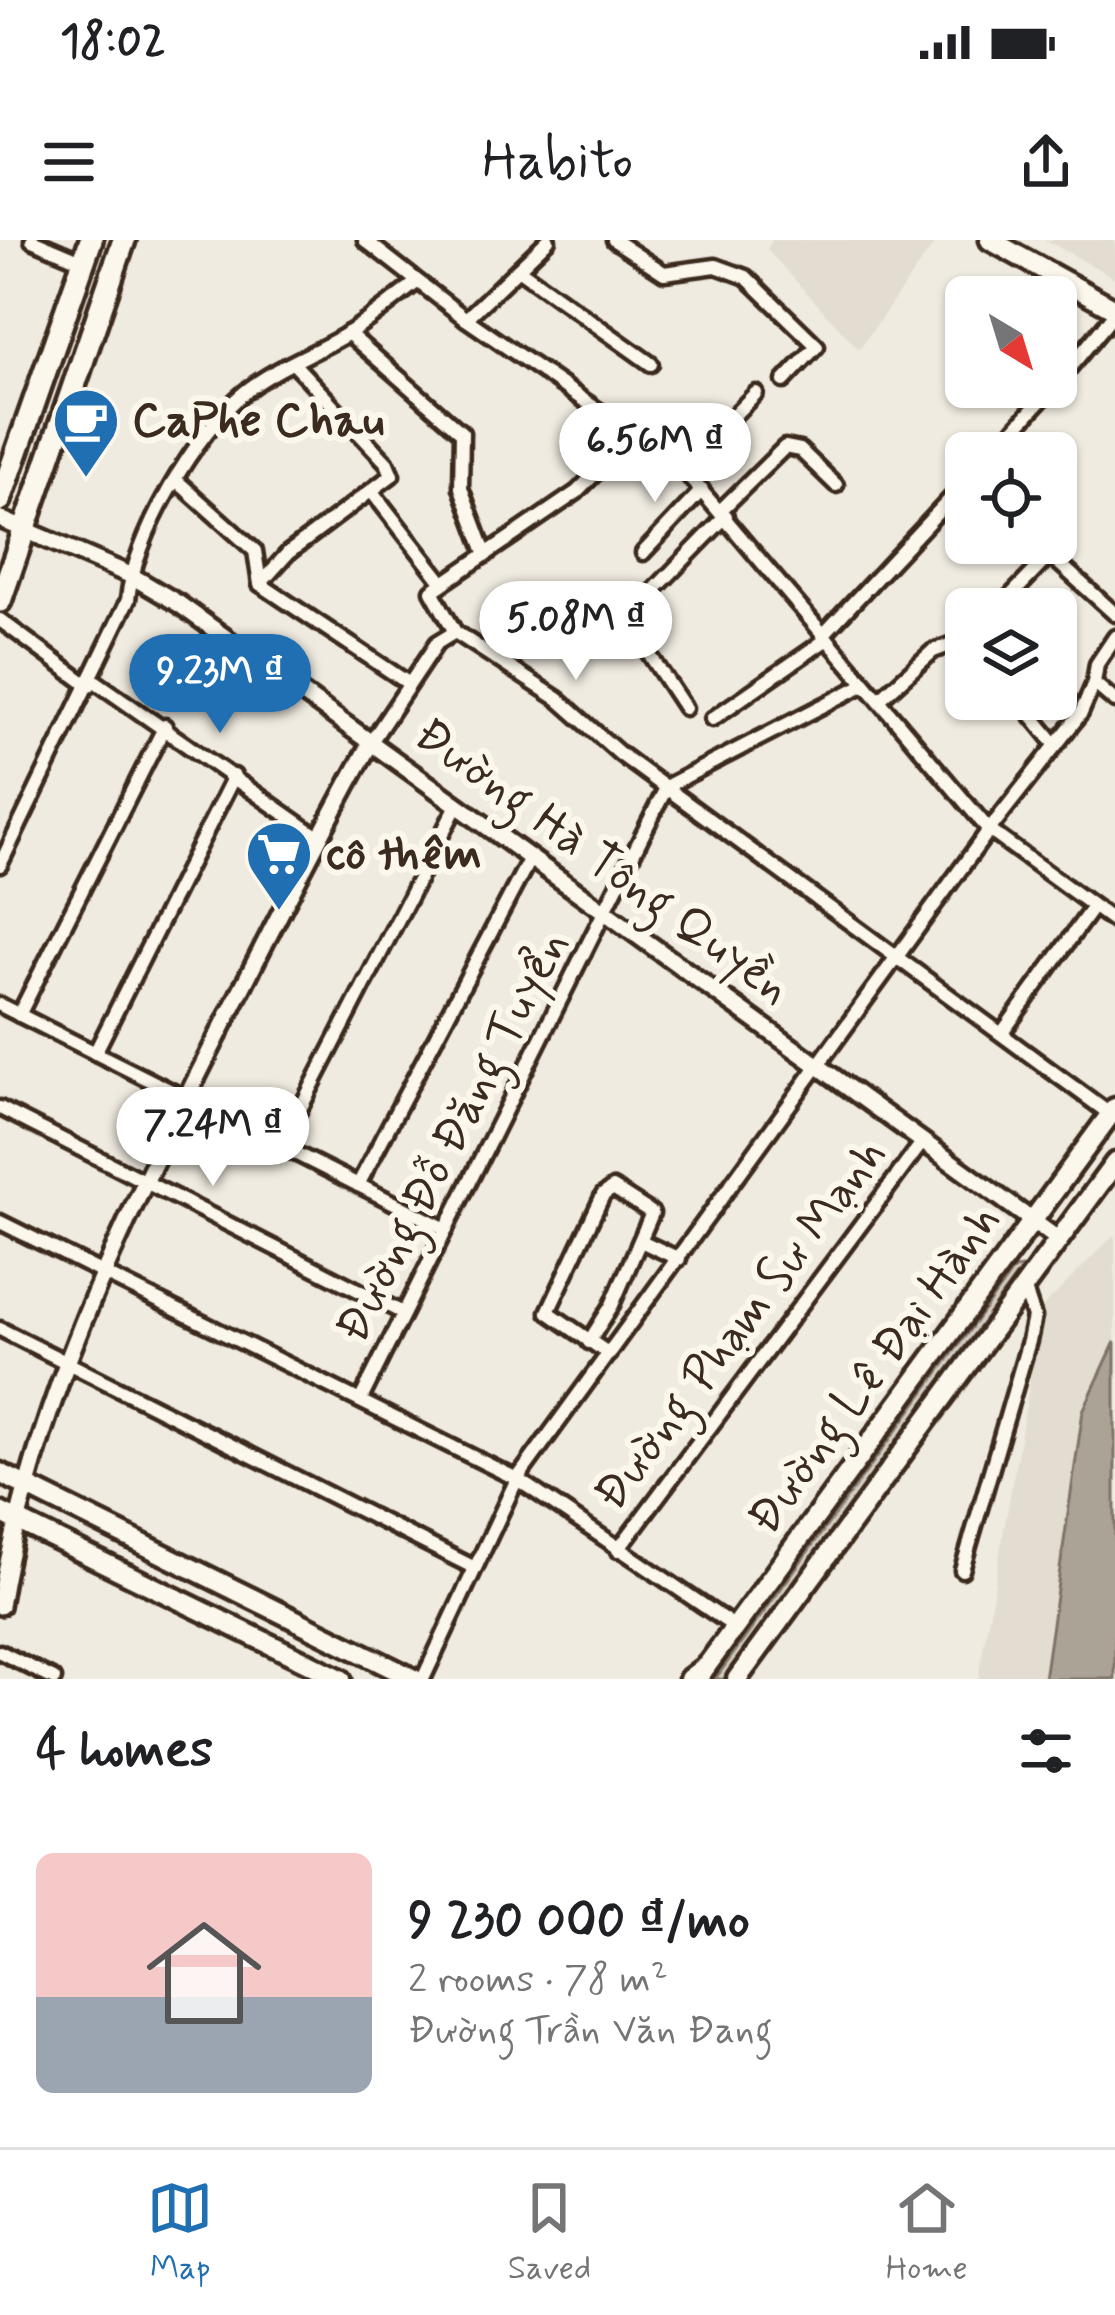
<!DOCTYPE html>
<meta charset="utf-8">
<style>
body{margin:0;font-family:Mynerve,sans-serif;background:#f2f2f2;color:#202124;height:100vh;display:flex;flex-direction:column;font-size:45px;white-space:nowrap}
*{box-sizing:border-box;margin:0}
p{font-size:39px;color:#757577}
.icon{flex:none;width:66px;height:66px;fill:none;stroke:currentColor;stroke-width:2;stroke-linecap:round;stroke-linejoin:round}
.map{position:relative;height:1439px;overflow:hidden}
.sheet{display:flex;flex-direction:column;background:#fff;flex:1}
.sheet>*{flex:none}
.needle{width:78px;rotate:142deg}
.tools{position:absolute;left:945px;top:36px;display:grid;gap:24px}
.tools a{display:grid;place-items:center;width:132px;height:132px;border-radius:18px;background:#fff;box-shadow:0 3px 9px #0004;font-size:60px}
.price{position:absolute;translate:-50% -102px;padding:0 27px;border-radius:42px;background:#fff;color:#222;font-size:39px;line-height:78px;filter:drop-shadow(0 3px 6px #0008)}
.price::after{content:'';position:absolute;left:50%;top:72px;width:36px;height:27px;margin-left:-18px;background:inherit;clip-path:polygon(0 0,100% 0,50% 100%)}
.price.current{background:#1f6fb2;color:#fff}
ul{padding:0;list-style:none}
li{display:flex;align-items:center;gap:36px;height:300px;padding:0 36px}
li span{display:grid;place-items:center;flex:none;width:336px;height:240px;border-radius:18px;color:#555}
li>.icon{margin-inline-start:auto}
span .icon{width:144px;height:144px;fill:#fffc;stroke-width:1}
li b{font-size:51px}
h2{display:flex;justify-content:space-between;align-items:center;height:144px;padding:0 36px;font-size:51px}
.status{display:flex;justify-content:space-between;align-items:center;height:84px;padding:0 60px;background:#fff;direction:ltr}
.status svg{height:33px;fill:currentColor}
header{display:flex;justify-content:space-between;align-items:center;height:156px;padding:0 36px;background:#fff;font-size:54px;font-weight:600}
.tab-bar{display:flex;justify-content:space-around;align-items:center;height:168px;border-top:3px solid #e0e0e0;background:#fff;font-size:33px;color:#757577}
.tab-bar a{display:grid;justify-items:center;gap:6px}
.tab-bar .current{color:#1f6fb2}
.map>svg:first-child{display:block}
</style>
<div class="status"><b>18:02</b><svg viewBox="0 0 49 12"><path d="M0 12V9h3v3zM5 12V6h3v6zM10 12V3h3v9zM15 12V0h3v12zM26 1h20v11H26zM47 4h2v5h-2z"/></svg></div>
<header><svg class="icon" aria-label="menu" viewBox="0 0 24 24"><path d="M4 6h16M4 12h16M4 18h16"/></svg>Habito<svg class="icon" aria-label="share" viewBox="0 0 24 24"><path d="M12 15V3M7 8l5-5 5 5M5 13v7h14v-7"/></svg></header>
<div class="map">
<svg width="1115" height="1439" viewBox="0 0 1115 1439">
<rect width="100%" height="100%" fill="#f0ebe0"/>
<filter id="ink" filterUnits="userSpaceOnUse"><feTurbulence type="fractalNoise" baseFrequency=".00833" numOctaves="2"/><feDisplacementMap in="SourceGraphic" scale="24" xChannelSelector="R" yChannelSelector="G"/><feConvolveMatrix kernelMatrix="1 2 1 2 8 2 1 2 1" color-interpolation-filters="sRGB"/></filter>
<g filter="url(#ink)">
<g fill="#e2dcd1">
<path d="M772,0H937L859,109L767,10Z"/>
<path d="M1045,0H1115V38Z"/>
<path d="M1115,994V1439H978L1043,1067Z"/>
</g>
<path fill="#d5cec3" stroke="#887c70" stroke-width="3" d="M1022,1028L737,1421L724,1439H715L1014,1029Z"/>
<path fill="#aca397" stroke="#7f7367" stroke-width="3" d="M1115,1102V1439H1044L1083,1171Z"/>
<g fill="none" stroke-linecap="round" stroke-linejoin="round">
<g stroke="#3b2a1e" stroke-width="21">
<g id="minor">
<path d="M32,0L84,22"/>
<path d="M365,0L466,79L682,228L989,590L1115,682"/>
<path d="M614,0L664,33L716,26L746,37L817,106L784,141"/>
<path d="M518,29L651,124"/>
<path d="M466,79L548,0"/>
<path d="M348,93L462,193L461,248L486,315"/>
<path d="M1056,144L1115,73"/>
<path d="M993,213L1053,147"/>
<path d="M682,228L756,153"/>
<path d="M177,241L255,311L260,344L408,443"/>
<path d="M373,253L443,343"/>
<path d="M721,270L785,207L800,210L836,245"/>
<path d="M643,313L702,250"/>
<path d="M260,344L288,313L392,235L387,223L294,124"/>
<path d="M998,369L1050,315L1115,374"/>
<path d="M0,380L89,446"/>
<path d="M455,392L558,459L620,514L1114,877"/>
<path d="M455,392L432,351L577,252L633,195"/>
<path d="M823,395L966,242"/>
<path d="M92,439L318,597"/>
<path d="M1094,443L1097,424L1115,397"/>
<path d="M1018,459L1056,505"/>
<path d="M879,460L933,411L966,399"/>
<path d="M685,468L626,379L726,276"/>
<path d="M712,479L827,399"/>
<path d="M371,502L437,403L455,392"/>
<path d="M0,625L128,360C133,299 196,191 245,152C273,129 311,115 342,97C369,81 393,60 417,42"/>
<path d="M0,765L446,989"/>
<path d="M19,775L165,486"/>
<path d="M1002,793L1093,667"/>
<path d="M95,813L234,536"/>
<path d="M0,868L403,1073"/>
<path d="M281,906L456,567"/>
<path d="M358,945L530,618"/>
<path d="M0,982L517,1239L735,1387"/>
<path d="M641,1001L679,1019"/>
<path d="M0,1089L473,1327"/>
<path d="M589,1102L612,1065L652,973L613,948L603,955L548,1072L609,1114"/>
<path d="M362,1157L667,546L865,444"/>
<path d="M618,1310L921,904"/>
<path d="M962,1330L1029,1101L1034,1077L1024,1047"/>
<path d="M0,1412L54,1439"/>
<path d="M423,1439L517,1239L989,590L1081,473L1094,443L1115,461"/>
</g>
</g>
<g stroke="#3b2a1e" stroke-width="24">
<g id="tertiary">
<path d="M0,279L130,335L179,364L1059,1000"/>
<path d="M0,1366C32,1171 118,993 206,819C260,713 313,606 371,502"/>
</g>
</g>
<g stroke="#3b2a1e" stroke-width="27">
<g id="secondary">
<path d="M990,0L1115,69"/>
<path d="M700,1435L1115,868"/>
<path d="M737,1439L1115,923"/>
</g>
</g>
<g stroke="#3b2a1e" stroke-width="27">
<g id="primary">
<path d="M0,1233L414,1439"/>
<path d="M0,1272L341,1439"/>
<path d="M689,1439L706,1426"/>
</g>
</g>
<g stroke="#3b2a1e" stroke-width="30">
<g id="trunk">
<path d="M0,260L91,0"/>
<path d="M0,361L124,0"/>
</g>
</g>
<use href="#minor" stroke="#fbf7ec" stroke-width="12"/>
<use href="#tertiary" stroke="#fbf7ec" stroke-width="15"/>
<use href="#secondary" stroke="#fbf7ec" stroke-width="18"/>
<use href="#primary" stroke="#fbf7ec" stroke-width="18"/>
<use href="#trunk" stroke="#fbf7ec" stroke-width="21"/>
</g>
</g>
<defs>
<g id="cafe-pin" transform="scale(3.45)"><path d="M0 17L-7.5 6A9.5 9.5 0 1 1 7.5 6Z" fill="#1f6fb2" stroke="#fbf7ec"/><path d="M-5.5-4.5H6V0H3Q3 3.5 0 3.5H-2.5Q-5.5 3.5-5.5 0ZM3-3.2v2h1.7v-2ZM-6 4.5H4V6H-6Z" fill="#fff"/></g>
<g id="supermarket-pin" transform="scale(3.45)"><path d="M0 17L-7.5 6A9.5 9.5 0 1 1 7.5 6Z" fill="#1f6fb2" stroke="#fbf7ec"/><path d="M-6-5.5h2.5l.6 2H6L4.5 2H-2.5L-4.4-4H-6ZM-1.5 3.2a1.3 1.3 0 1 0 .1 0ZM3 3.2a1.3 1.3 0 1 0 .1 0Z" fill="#fff"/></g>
</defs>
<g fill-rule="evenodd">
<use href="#cafe-pin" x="86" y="181"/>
<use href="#supermarket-pin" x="279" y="614"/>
</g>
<g text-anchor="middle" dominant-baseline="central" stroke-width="12" stroke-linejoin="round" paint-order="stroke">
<g font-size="48" font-weight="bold" fill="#3b2a1e" stroke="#fbf7ec" text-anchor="start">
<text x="132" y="181">CaPhe Chau</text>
<text x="326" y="614">cô thêm</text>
</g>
<g font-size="48" fill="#3b2a1e" stroke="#fbf7ec">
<text transform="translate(602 622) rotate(36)">Đường Hà Tông Quyền</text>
<text transform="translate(453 897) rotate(-63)">Đường Đỗ Đăng Tuyển</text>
<text transform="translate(741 1085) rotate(-53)">Đường Phạm Sư Mạnh</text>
<text transform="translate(875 1130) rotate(-54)">Đường Lê Đại Hành</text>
</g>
</g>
</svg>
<div class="tools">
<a><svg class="needle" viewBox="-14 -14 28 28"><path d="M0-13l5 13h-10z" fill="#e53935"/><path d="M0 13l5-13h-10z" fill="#757577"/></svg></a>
<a><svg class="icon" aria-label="locate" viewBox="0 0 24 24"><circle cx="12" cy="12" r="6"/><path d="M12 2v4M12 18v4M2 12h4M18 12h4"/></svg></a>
<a><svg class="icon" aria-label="layers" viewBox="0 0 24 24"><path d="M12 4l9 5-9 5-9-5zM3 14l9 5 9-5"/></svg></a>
</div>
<b class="price" style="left:655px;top:265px">6.56M ₫</b>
<b class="price" style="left:576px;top:443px">5.08M ₫</b>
<b class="price current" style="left:220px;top:496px">9.23M ₫</b>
<b class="price" style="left:213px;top:949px">7.24M ₫</b>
</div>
<section class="sheet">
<h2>4 homes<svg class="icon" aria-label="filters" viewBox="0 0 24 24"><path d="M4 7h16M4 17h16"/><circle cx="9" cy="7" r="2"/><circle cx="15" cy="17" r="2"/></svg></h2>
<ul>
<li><span style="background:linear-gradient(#f6c9c9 60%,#9aa5b1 0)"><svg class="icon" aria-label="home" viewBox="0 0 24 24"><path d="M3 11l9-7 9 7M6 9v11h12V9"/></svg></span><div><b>9 230 000 ₫/mo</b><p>2 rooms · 78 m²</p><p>Đường Trần Văn Đang</p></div></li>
</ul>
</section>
<nav class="tab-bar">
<a class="current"><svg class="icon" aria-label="map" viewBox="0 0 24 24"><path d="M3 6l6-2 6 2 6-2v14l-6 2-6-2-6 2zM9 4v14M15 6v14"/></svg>Map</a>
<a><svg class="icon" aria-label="saved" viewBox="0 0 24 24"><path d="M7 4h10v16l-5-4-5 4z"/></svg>Saved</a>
<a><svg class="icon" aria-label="home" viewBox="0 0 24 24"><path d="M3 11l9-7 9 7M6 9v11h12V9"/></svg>Home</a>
</nav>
